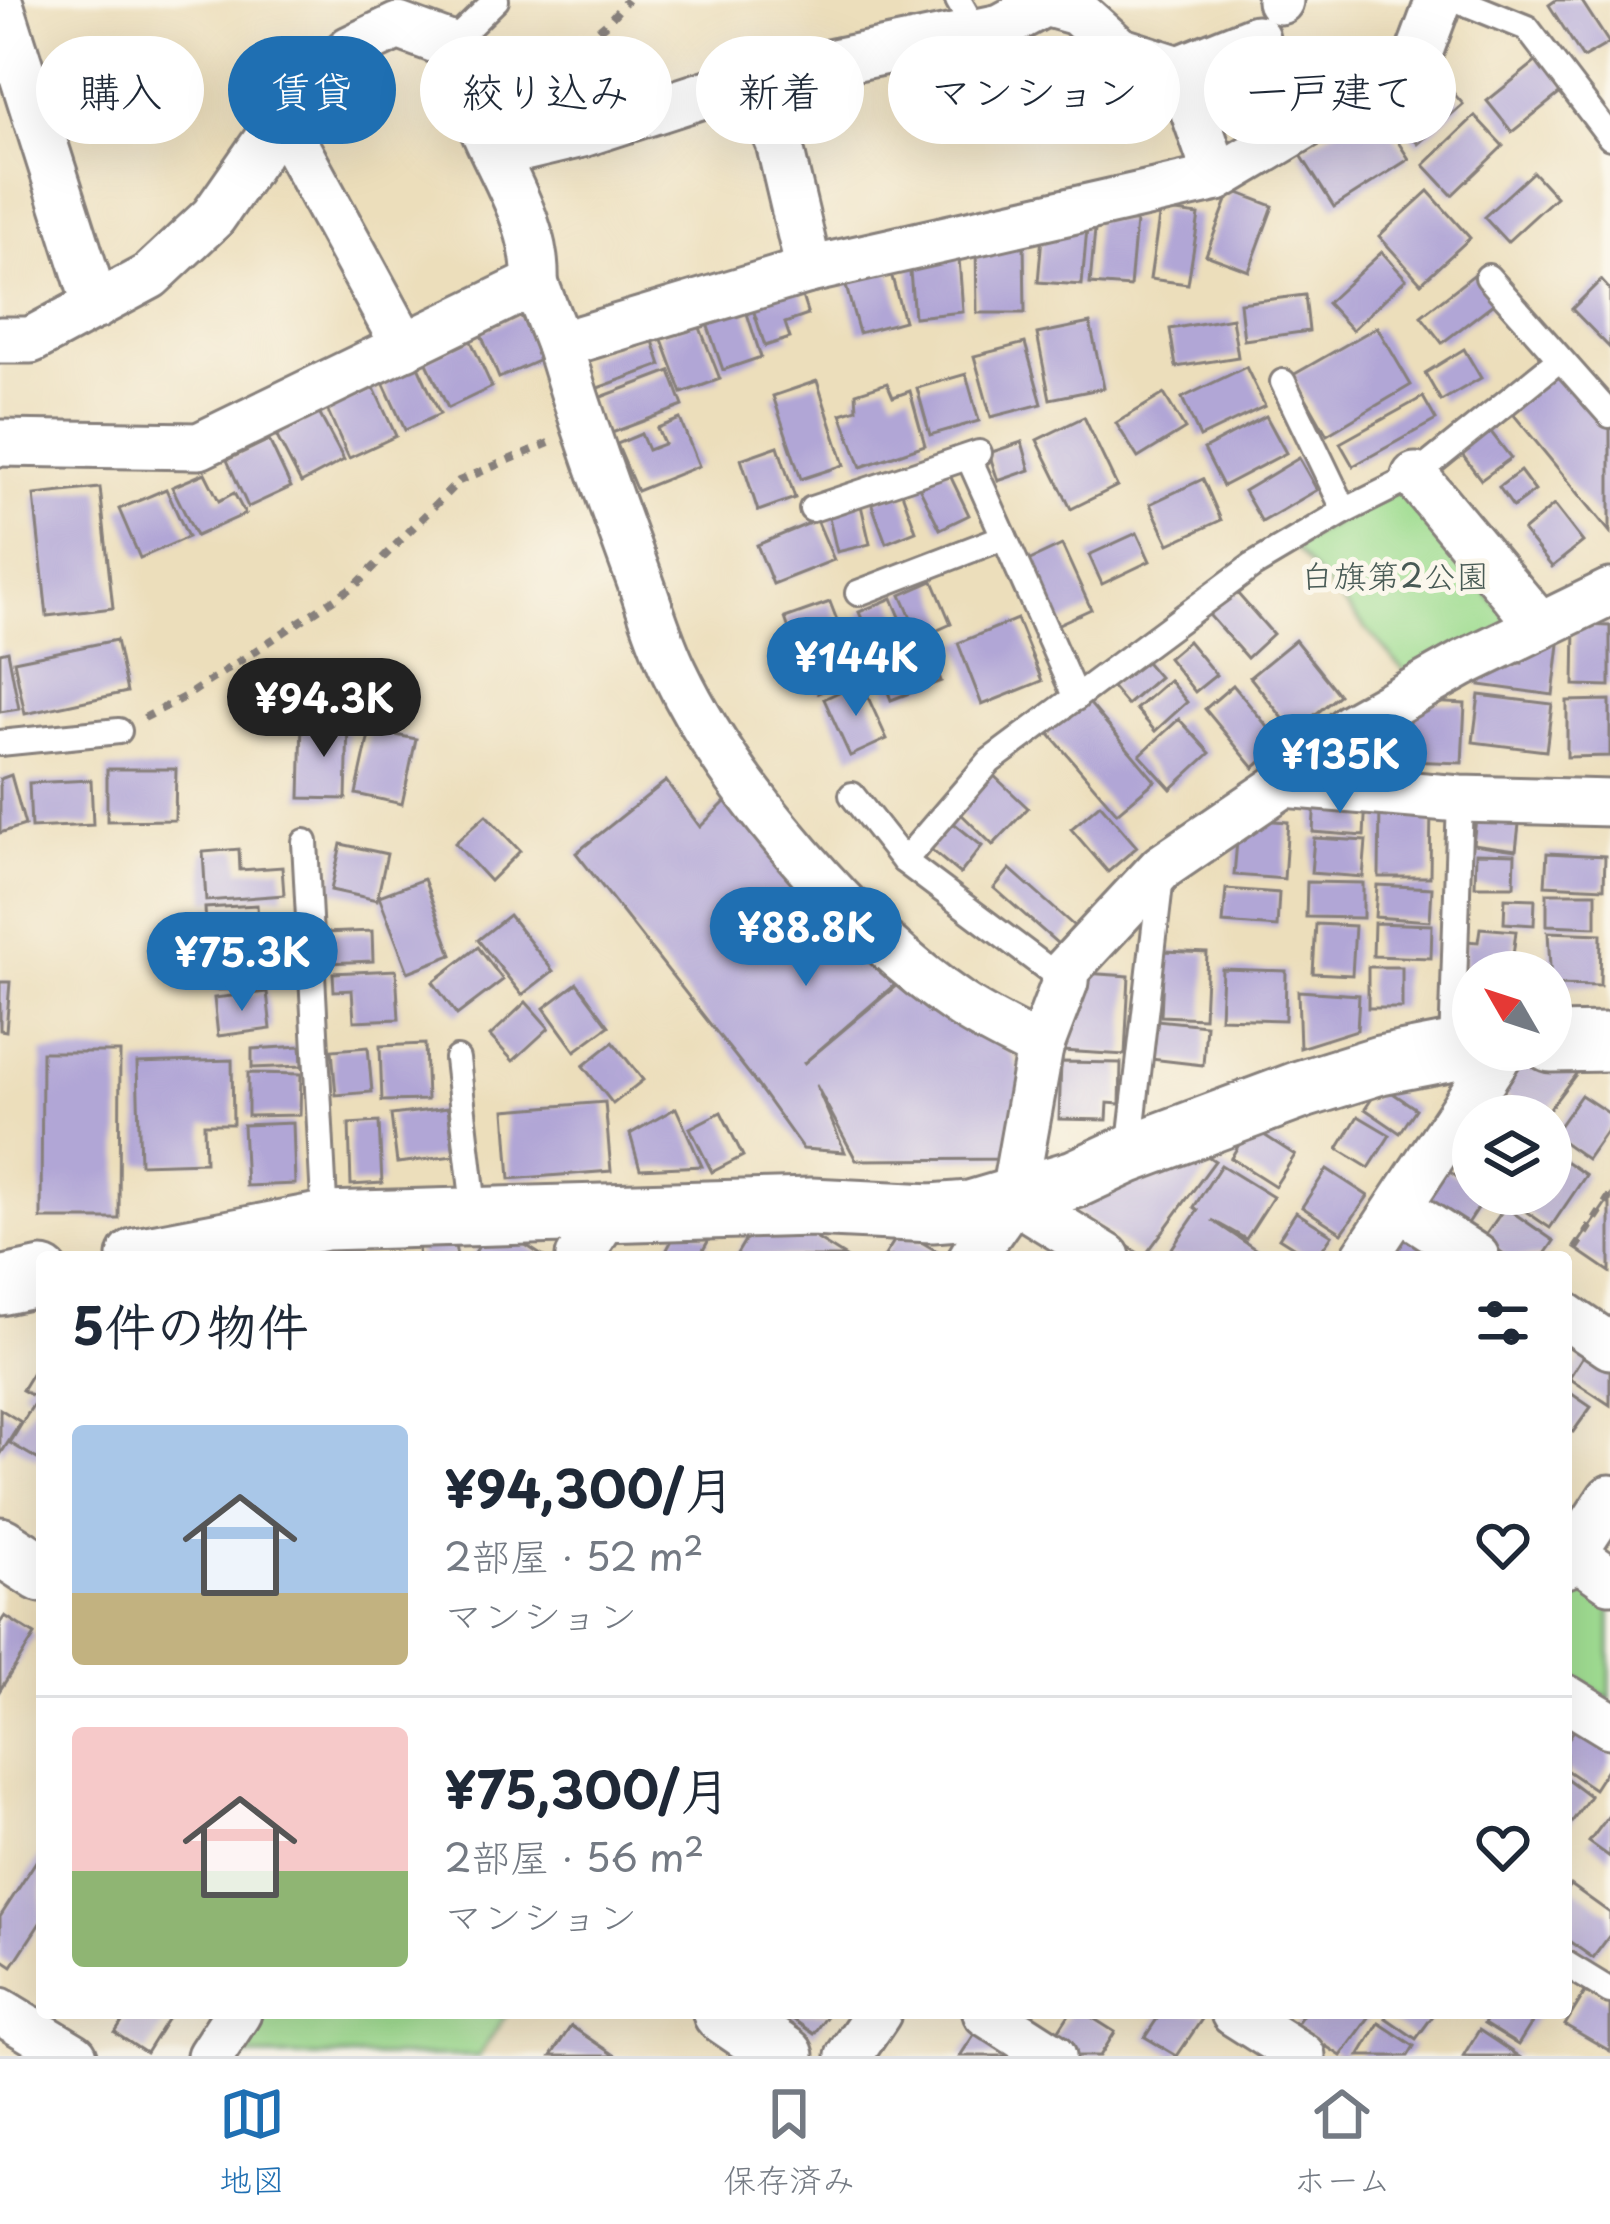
<!DOCTYPE html>
<html lang="ja">
<meta charset="utf-8">
<style>
body{margin:0;font-family:"Playpen Sans","Klee One",sans-serif;background:#f2f2f3;color:#1f2937;height:100vh;display:flex;flex-direction:column;font-size:45px;white-space:nowrap}
*{box-sizing:border-box;margin:0}
p{font-size:39px;color:#747a83}
.icon{flex:none;width:66px;height:66px;fill:none;stroke:currentColor;stroke-width:2;stroke-linecap:round;stroke-linejoin:round}
.map{position:relative;flex:1;overflow:hidden}
.drawer{position:absolute;left:36px;top:1251px;width:1536px;height:768px;display:flex;flex-direction:column;background:#fff;border-radius:12px;box-shadow:0 12px 48px #0002}
.drawer>*{flex:none}
.hud{position:absolute;left:36px;top:36px;width:1539px;height:108px;display:flex;gap:24px}
.needle{width:78px;rotate:309deg}
.tools{position:absolute;left:1452px;top:951px;display:grid;gap:24px}
.tools a{display:grid;place-items:center;width:120px;height:120px;border-radius:50%;background:#fff;box-shadow:0 12px 48px #0002;font-size:60px}
.price{position:absolute;translate:-50% -102px;padding:0 27px;border-radius:42px;background:#1f6fb2;color:#fff;font-size:39px;line-height:78px;filter:drop-shadow(0 3px 6px #0008)}
.price::after{content:'';position:absolute;left:50%;top:72px;width:36px;height:27px;margin-left:-18px;background:inherit;clip-path:polygon(0 0,100% 0,50% 100%)}
.price.on{background:#222;color:#fff}
ul{padding:0;list-style:none}
li{display:flex;align-items:center;gap:36px;height:300px;padding:0 36px}
li+li{border-top:3px solid #e0e1e3}
li span{display:grid;place-items:center;flex:none;width:336px;height:240px;border-radius:12px;color:#555}
li>.icon{margin-inline-start:auto}
span .icon{width:144px;height:144px;fill:#fffc;stroke-width:1}
li b{font-size:51px}
h2{display:flex;justify-content:space-between;align-items:center;height:144px;padding:0 36px;font-size:51px}
.pill{padding:0 42px;border-radius:54px;background:#fff;box-shadow:0 12px 48px #0002;font-size:42px;line-height:108px}
.pill.on{background:#1f6fb2;color:#fff}
.menu{display:flex;justify-content:space-around;align-items:center;height:168px;border-top:3px solid #e0e1e3;background:#fff;font-size:33px;color:#747a83}
.menu a{display:grid;justify-items:center;gap:6px}
.menu .on{color:#1f6fb2}
.map>svg:first-child{display:block}
</style>
<div class="map">
<svg width="1610" height="2056" viewBox="0 0 1610 2056">
<rect width="100%" height="100%" fill="#fbf7ec"/>
<filter id="ink" filterUnits="userSpaceOnUse"><feTurbulence type="fractalNoise" baseFrequency=".00833" numOctaves="2"/><feDisplacementMap in="SourceGraphic" scale="24" xChannelSelector="R" yChannelSelector="G"/><feConvolveMatrix kernelMatrix="1 2 1 2 8 2 1 2 1" color-interpolation-filters="sRGB"/></filter>
<filter id="wash" filterUnits="userSpaceOnUse"><feTurbulence type="fractalNoise" baseFrequency=".004" numOctaves="4" result="noise"/><feDisplacementMap in="SourceGraphic" scale="48" xChannelSelector="R" yChannelSelector="G"/><feGaussianBlur stdDeviation="2.7" result="paint"/><feColorMatrix in="noise" values="0 0 0 0 0 0 0 0 0 0 0 0 0 0 0 0 0 1.4 0 .05"/><feComposite in="paint" operator="in"/></filter>
<g filter="url(#wash)">
<rect width="100%" height="100%" fill="#ecdebb"/>
<g fill="#a0dd92" stroke="#618066" stroke-width="3">
<path d="M1399,489L1515,626L1415,683L1292,546Z"/>
<path d="M1594,1585L1610,1595V1700L1566,1671V1593Z"/>
<path d="M258,2013H507L479,2056H229Z"/>
</g>
<g id="blocks">
<g fill="#b1a6d6">
<path d="M1556,0H1581L1609,43L1583,58L1549,5Z"/>
<path d="M1543,56L1568,87L1512,132L1487,101Z"/>
<path d="M1430,66L1463,104L1418,144L1385,107Z"/>
<path d="M1374,105L1409,159L1334,207L1299,152Z"/>
<path d="M1475,116L1503,146L1452,195L1424,165Z"/>
<path d="M1533,172L1556,197L1507,242L1484,217Z"/>
<path d="M1231,190L1273,206L1249,271L1206,255Z"/>
<path d="M1428,191L1470,238L1421,283L1379,236Z"/>
<path d="M1160,210L1199,215L1188,284L1150,279Z"/>
<path d="M1096,219L1136,222L1130,287L1090,284Z"/>
<path d="M1043,225L1087,228L1082,285L1038,282Z"/>
<path d="M976,242H1024L1025,313H977Z"/>
<path d="M958,245L963,312L914,317L908,249Z"/>
<path d="M1382,252L1406,279L1352,330L1327,303Z"/>
<path d="M889,266L904,321L859,333L844,279Z"/>
<path d="M1476,273L1497,301L1442,343L1421,316Z"/>
<path d="M1601,280L1610,290V348L1572,309Z"/>
<path d="M798,284L808,315L785,323L790,338L765,346L750,300Z"/>
<path d="M1305,295L1309,331L1244,340L1240,303Z"/>
<path d="M743,301L761,357L723,370L704,315Z"/>
<path d="M521,315L540,360L499,378L480,332Z"/>
<path d="M1232,318L1238,357L1176,367L1170,329Z"/>
<path d="M697,320L720,379L682,393L660,334Z"/>
<path d="M1090,323L1104,388L1050,399L1037,334Z"/>
<path d="M1377,327L1411,385L1327,435L1293,375Z"/>
<path d="M651,335L661,365L595,389L584,359Z"/>
<path d="M470,339L492,387L448,408L425,359Z"/>
<path d="M1025,343L1042,404L991,417L974,356Z"/>
<path d="M1464,349L1481,378L1441,401L1425,373Z"/>
<path d="M417,364L440,414L405,430L382,380Z"/>
<path d="M1562,365L1610,424V532L1509,409Z"/>
<path d="M1246,367L1265,406L1200,437L1182,398Z"/>
<path d="M670,371L683,406L609,434L596,399Z"/>
<path d="M966,374L979,421L930,435L917,388Z"/>
<path d="M817,381L844,465L801,479L773,396Z"/>
<path d="M887,383L893,397L910,391L925,445L861,467L841,414L857,409L856,393Z"/>
<path d="M374,388L396,436L349,458L327,409Z"/>
<path d="M1164,394L1185,429L1138,458L1116,423Z"/>
<path d="M1423,397L1436,420L1353,466L1340,443Z"/>
<path d="M319,413L344,460L301,483L276,435Z"/>
<path d="M1266,416L1286,453L1223,486L1204,449Z"/>
<path d="M1084,417L1117,486L1071,509L1037,440Z"/>
<path d="M680,419L699,466L637,491L617,444L641,434L648,450L664,444L657,428Z"/>
<path d="M1484,423L1511,458L1481,480L1455,445Z"/>
<path d="M269,440L291,487L248,507L227,460Z"/>
<path d="M1022,442L1030,470L998,481L989,453Z"/>
<path d="M778,446L795,498L758,511L741,459Z"/>
<path d="M1299,458L1317,490L1262,522L1244,491Z"/>
<path d="M946,467L969,515L940,529L916,481Z"/>
<path d="M1520,471L1535,491L1513,507L1499,487Z"/>
<path d="M205,473L219,501L234,493L245,514L196,536L172,487Z"/>
<path d="M1203,479L1221,520L1169,544L1150,504Z"/>
<path d="M100,488L113,608L47,616L34,495Z"/>
<path d="M166,489L188,537L140,558L119,509Z"/>
<path d="M901,490L916,531L886,543L871,502Z"/>
<path d="M860,501L870,544L837,552L827,509Z"/>
<path d="M1554,505L1583,542L1552,567L1523,531Z"/>
<path d="M817,520L834,560L773,584L757,545Z"/>
<path d="M1137,533L1150,561L1102,584L1089,555Z"/>
<path d="M1062,545L1091,609L1054,626L1024,563Z"/>
<path d="M933,581L951,624L920,638L901,595Z"/>
<path d="M1230,585L1273,634L1247,658L1203,608Z"/>
<path d="M892,598L914,650L881,664L859,612Z"/>
<path d="M830,602L842,633L796,649L785,618Z"/>
<path d="M1017,619L1042,681L982,705L958,643Z"/>
<path d="M1575,625L1610,626V686L1574,685Z"/>
<path d="M853,635L869,671L818,693L803,657Z"/>
<path d="M116,640L127,692L25,714L14,661Z"/>
<path d="M1295,640L1339,695L1294,732L1250,677Z"/>
<path d="M1525,640L1559,644L1553,695L1480,685L1484,659L1522,663Z"/>
<path d="M1188,641L1216,675L1195,692L1168,658Z"/>
<path d="M8,651L19,709L0,712V653Z"/>
<path d="M931,652L941,681L891,700L880,671Z"/>
<path d="M1141,656L1159,677L1127,705L1110,685Z"/>
<path d="M1169,680L1187,702L1155,731L1136,709Z"/>
<path d="M861,682L887,739L850,756L824,699Z"/>
<path d="M1233,685L1282,744L1254,768L1205,709Z"/>
<path d="M1479,695L1552,704L1546,751L1473,742Z"/>
<path d="M1085,698L1155,781L1117,813L1047,731Z"/>
<path d="M1610,700V756L1567,757V701Z"/>
<path d="M1410,701L1465,704L1462,763L1407,761Z"/>
<path d="M1179,719L1210,753L1171,789L1140,755Z"/>
<path d="M302,720L348,721L346,799L300,798Z"/>
<path d="M1395,727V764L1351,763L1352,728Z"/>
<path d="M370,730L416,739L402,804L356,794Z"/>
<path d="M107,769H176L175,820L107,821Z"/>
<path d="M991,773L1028,808L993,845L956,809Z"/>
<path d="M11,775L25,825L0,833V779Z"/>
<path d="M91,780L93,825L31,828L29,783Z"/>
<path d="M666,781L700,827L737,790L908,973L803,1064L910,974L950,1004L931,1013L966,1017L1013,1055L1025,1087L1016,1159L856,1160L816,1085L845,1152L803,1149L750,1075L576,853Z"/>
<path d="M1315,796L1366,799L1364,836L1313,832Z"/>
<path d="M1478,802L1521,807L1516,850L1473,844Z"/>
<path d="M1380,803L1431,804L1430,877H1379Z"/>
<path d="M1100,804L1137,847L1108,872L1071,829Z"/>
<path d="M486,815L520,851L490,881L455,843Z"/>
<path d="M1239,819L1288,822L1284,879L1234,875Z"/>
<path d="M951,821L982,846L960,874L929,848Z"/>
<path d="M1314,838L1366,841L1363,877L1311,873Z"/>
<path d="M341,844L387,854L377,900L331,890Z"/>
<path d="M239,849L240,870L282,867L284,895L206,901L203,852Z"/>
<path d="M1476,853L1515,854L1514,886H1475Z"/>
<path d="M1547,853L1605,856L1604,888L1545,885Z"/>
<path d="M1010,869L1074,926L1058,944L994,888Z"/>
<path d="M424,879L452,955L408,972L379,896Z"/>
<path d="M1307,882L1363,883V918L1306,917Z"/>
<path d="M1377,885L1432,888L1430,921L1375,917Z"/>
<path d="M1226,889L1279,893L1277,927L1223,923Z"/>
<path d="M1547,893H1596V927L1547,925Z"/>
<path d="M1505,898L1535,899L1534,925L1504,923Z"/>
<path d="M257,905L259,942L207,945L205,908Z"/>
<path d="M509,915L553,971L522,995L478,940Z"/>
<path d="M1374,923L1432,925L1431,958L1373,956Z"/>
<path d="M1316,924L1355,926L1352,975L1313,973Z"/>
<path d="M1480,928L1516,931L1511,972H1473V999L1461,998L1466,941L1478,942Z"/>
<path d="M372,931L373,961L326,963L324,933Z"/>
<path d="M1548,932L1601,934L1600,986L1551,985Z"/>
<path d="M478,947L503,980L457,1015L433,982Z"/>
<path d="M1164,951L1207,953L1204,1018L1161,1016Z"/>
<path d="M267,955L268,988L215,990L214,957Z"/>
<rect x="1368" y="967" width="34" height="41"/>
<path d="M1222,969L1286,971L1285,1020L1220,1018Z"/>
<path d="M396,970L399,1019L354,1021L352,990L334,991L333,973Z"/>
<path d="M1068,972L1129,976L1125,1055L1063,1051Z"/>
<path d="M0,982H10L6,1031L0,1030Z"/>
<path d="M577,983L609,1026L575,1051L544,1008Z"/>
<path d="M1298,991L1359,995L1357,1030L1300,1048Z"/>
<path d="M267,992L271,1029L218,1036L214,998Z"/>
<path d="M526,1002L549,1028L513,1061L490,1036Z"/>
<path d="M1147,1019L1206,1025L1203,1065L1142,1058Z"/>
<path d="M613,1042L643,1080L613,1104L583,1066Z"/>
<path d="M425,1044L427,1100L382,1101L380,1046Z"/>
<path d="M301,1046L302,1066L252,1068V1049Z"/>
<path d="M368,1047L372,1092L336,1095L332,1050Z"/>
<path d="M42,1052H120L119,1219H41Z"/>
<path d="M1555,1059L1576,1074L1544,1116H1537L1497,1091L1518,1065Z"/>
<path d="M232,1060L233,1124H204L205,1162L140,1164L137,1063Z"/>
<path d="M1061,1062L1121,1063L1120,1104L1108,1103L1107,1120L1059,1119Z"/>
<path d="M248,1073L301,1074L300,1115L248,1116Z"/>
<path d="M1381,1085L1416,1109L1400,1133L1365,1109Z"/>
<path d="M1581,1095L1610,1114V1126L1587,1159L1553,1135Z"/>
<path d="M605,1102L611,1171L510,1179L505,1110Z"/>
<path d="M448,1108L454,1156L397,1163L391,1115Z"/>
<path d="M676,1108L702,1166L640,1169L630,1134Z"/>
<path d="M721,1112L743,1156L712,1172L690,1128Z"/>
<path d="M1358,1116L1390,1135L1369,1168L1338,1149Z"/>
<path d="M379,1122L382,1183L351,1185L349,1124Z"/>
<path d="M293,1123L295,1184L246,1186L243,1125Z"/>
<path d="M1250,1126L1295,1155L1275,1186L1231,1158Z"/>
<path d="M1473,1128V1178L1449,1161Z"/>
<path d="M1186,1142L1215,1161L1144,1257L1070,1207Z"/>
<path d="M1551,1151L1586,1175L1550,1228L1512,1202L1518,1194H1551Z"/>
<path d="M1221,1165L1273,1197L1246,1239L1212,1220L1267,1257H1166L1198,1210L1194,1207Z"/>
<path d="M1442,1167L1473,1187V1194L1486,1196L1463,1231L1418,1202Z"/>
<path d="M1327,1169L1368,1196L1342,1233L1302,1207Z"/>
<path d="M1610,1197V1272L1575,1248Z"/>
<path d="M1505,1207L1554,1241L1543,1257H1508L1483,1239Z"/>
<path d="M1296,1212L1332,1235L1317,1257H1309L1279,1238Z"/>
<path d="M756,1222L781,1237L790,1222L846,1257H735Z"/>
<path d="M681,1223L710,1238L699,1257H663Z"/>
<path d="M1408,1223L1458,1257H1385Z"/>
<path d="M493,1224L544,1257H472Z"/>
<path d="M452,1227L457,1257H419L415,1232Z"/>
<path d="M901,1230L940,1253L938,1257H884Z"/>
<path d="M1586,1351L1610,1367V1405L1569,1378Z"/>
<path d="M42,1357V1401L22,1390Z"/>
<path d="M1566,1390L1591,1407L1573,1432L1566,1428Z"/>
<path d="M33,1405L42,1410L39,1460L10,1443Z"/>
<path d="M0,1409L21,1422L0,1455Z"/>
<path d="M5,1616L35,1635L0,1690V1623Z"/>
<path d="M1579,1723L1610,1744V1764L1594,1789L1566,1770V1742Z"/>
<path d="M1566,1778L1590,1796L1569,1826L1566,1824Z"/>
<path d="M1610,1814V1857L1589,1842Z"/>
<path d="M42,1852V1920L12,1966L0,1958V1917Z"/>
<path d="M1571,1885L1610,1913V1935L1593,1958L1566,1939V1892Z"/>
<path d="M1587,1989L1610,2002V2051L1565,2025Z"/>
<path d="M128,2013H171L146,2053L115,2033Z"/>
<path d="M784,2013H829L814,2034Z"/>
<path d="M1070,2013H1085L1115,2032L1100,2056H1077L1052,2041Z"/>
<path d="M1161,2013H1206L1177,2056L1145,2037Z"/>
<path d="M1304,2013H1365L1370,2016L1341,2056L1295,2026Z"/>
<path d="M1389,2013H1435L1416,2039L1386,2018Z"/>
<path d="M1491,2013H1538L1518,2045L1484,2024Z"/>
<path d="M1379,2023L1414,2046L1408,2056H1359Z"/>
<path d="M981,2024L1019,2056H960Z"/>
<path d="M571,2026L615,2056H551Z"/>
<path d="M1479,2030L1518,2056H1463Z"/>
</g>
</g>
</g>
<g filter="url(#ink)">
<use href="#blocks" fill-opacity="0" stroke="#87807b" stroke-width="3"/>
<g fill="none" stroke-linecap="round" stroke-linejoin="round">
<g stroke="#87807b" stroke-width="30">
<g id="service">
<path d="M958,0L975,30"/>
<path d="M1458,0L1527,28L1610,137"/>
<path d="M450,45L496,0"/>
<path d="M1488,277L1610,415"/>
<path d="M1283,382L1345,511"/>
<path d="M969,458L1076,698"/>
<path d="M812,509L979,453"/>
<path d="M858,593L1004,537"/>
<path d="M0,743L119,731"/>
<path d="M852,795L904,861L1065,982"/>
<path d="M305,842L325,1221"/>
<path d="M904,861L990,761L1252,566L1345,511L1415,476L1560,359"/>
<path d="M1452,1049L1460,799"/>
<path d="M457,1059L475,1217"/>
<path d="M1129,1151L1161,876"/>
<path d="M1566,1964L1610,1991"/>
</g>
</g>
<g stroke="#87807b" stroke-width="51">
<g id="minor">
<path d="M1280,0V1"/>
<path d="M0,4L96,306"/>
<path d="M1179,69L1217,178"/>
<path d="M752,79L779,143L809,270"/>
<path d="M281,119L405,347"/>
<path d="M498,154L582,134L752,79L1001,27L1045,3L1077,12L1119,50L1179,69L1256,38"/>
<path d="M535,283L559,345L809,270L1217,178L1417,59L1439,0"/>
<path d="M0,340H31L150,276L213,217L298,95L350,49L398,26L450,45C463,71 470,98 481,124C502,175 538,226 535,283L199,446L0,443"/>
<path d="M559,345C582,422 609,496 636,570C649,604 659,641 675,673C730,788 855,933 960,1004C985,1021 1014,1034 1040,1048"/>
<path d="M1415,476L1540,626"/>
<path d="M1284,784L1460,799L1610,803"/>
<path d="M1013,1199L1107,1257"/>
<path d="M1399,1207L1476,1257"/>
<path d="M579,1257L607,1214"/>
<path d="M972,1257L1013,1199L1040,1048L1065,982L1066,970L1162,867L1284,784L1350,727L1462,664L1610,592"/>
<path d="M1365,1257L1502,1050"/>
<path d="M1566,1316L1610,1346"/>
<path d="M1566,1549L1610,1580"/>
<path d="M1566,1565L1610,1498"/>
<path d="M1566,1698L1610,1725"/>
<path d="M0,2011L74,2056"/>
<path d="M986,2013L1053,2056"/>
<path d="M1234,2013L1302,2056"/>
<path d="M210,2056L238,2013"/>
<path d="M849,2056L878,2013"/>
</g>
</g>
<g stroke="#87807b" stroke-width="63">
<g id="tertiary">
<path d="M1551,1043L1610,1042"/>
<path d="M137,1257L325,1221L811,1207L932,1213L970,1210L1075,1179L1129,1154L1303,1089L1380,1065L1473,1047"/>
<path d="M0,1286L42,1277"/>
<path d="M0,1546L42,1573"/>
<path d="M722,2013L785,2056"/>
</g>
</g>
<g stroke="#87807b" stroke-width="8" stroke-dasharray="9 9" stroke-linecap="butt">
<path d="M516,99L608,22L627,0"/>
<path d="M144,718L188,695L357,584L459,481L549,443"/>
<path d="M1566,1264L1610,1196"/>
</g>
<use href="#service" stroke="#fff" stroke-width="24"/>
<use href="#minor" stroke="#fff" stroke-width="45"/>
<use href="#tertiary" stroke="#fff" stroke-width="57"/>
</g>
</g>
<g text-anchor="middle" dominant-baseline="central" stroke-width="10" stroke-linejoin="round" paint-order="stroke">
<g font-size="33" fill="#485a55" stroke="#fbf7ec">
<text x="1395" y="574">白旗第2公園</text>
</g>
</g>
</svg>
<div class="tools">
<a><svg class="needle" viewBox="-14 -14 28 28"><path d="M0-13l5 13h-10z" fill="#e53935"/><path d="M0 13l5-13h-10z" fill="#747a83"/></svg></a>
<a><svg class="icon" aria-label="layers" viewBox="0 0 24 24"><path d="M12 4l9 5-9 5-9-5zM3 14l9 5 9-5"/></svg></a>
</div>
<b class="price" style="left:856px;top:719px">¥144K</b>
<b class="price on" style="left:324px;top:760px">¥94.3K</b>
<b class="price" style="left:1340px;top:816px">¥135K</b>
<b class="price" style="left:806px;top:989px">¥88.8K</b>
<b class="price" style="left:242px;top:1014px">¥75.3K</b>
<div class="hud">
<a class="pill">購入</a>
<a class="pill on">賃貸</a>
<a class="pill">絞り込み</a>
<a class="pill">新着</a>
<a class="pill">マンション</a>
<a class="pill">一戸建て</a>
</div>
<section class="drawer">
<h2>5件の物件<svg class="icon" aria-label="filters" viewBox="0 0 24 24"><path d="M4 7h16M4 17h16"/><circle cx="9" cy="7" r="2"/><circle cx="15" cy="17" r="2"/></svg></h2>
<ul>
<li><span style="background:linear-gradient(#a9c7e8 70%,#c2b280 0)"><svg class="icon" aria-label="home" viewBox="0 0 24 24"><path d="M3 11l9-7 9 7M6 9v11h12V9"/></svg></span><div><b>¥94,300/月</b><p>2部屋 · 52 m²</p><p>マンション</p></div><svg class="icon" aria-label="heart" viewBox="0 0 24 24"><path d="M12 20l-8-8c-3-5 5-10 8-4 3-6 11-1 8 4z"/></svg></li>
<li><span style="background:linear-gradient(#f6c9c9 60%,#8fb573 0)"><svg class="icon" aria-label="home" viewBox="0 0 24 24"><path d="M3 11l9-7 9 7M6 9v11h12V9"/></svg></span><div><b>¥75,300/月</b><p>2部屋 · 56 m²</p><p>マンション</p></div><svg class="icon" aria-label="heart" viewBox="0 0 24 24"><path d="M12 20l-8-8c-3-5 5-10 8-4 3-6 11-1 8 4z"/></svg></li>
</ul>
</section>
</div>
<nav class="menu">
<a class="on"><svg class="icon" aria-label="map" viewBox="0 0 24 24"><path d="M3 6l6-2 6 2 6-2v14l-6 2-6-2-6 2zM9 4v14M15 6v14"/></svg>地図</a>
<a><svg class="icon" aria-label="saved" viewBox="0 0 24 24"><path d="M7 4h10v16l-5-4-5 4z"/></svg>保存済み</a>
<a><svg class="icon" aria-label="home" viewBox="0 0 24 24"><path d="M3 11l9-7 9 7M6 9v11h12V9"/></svg>ホーム</a>
</nav>
